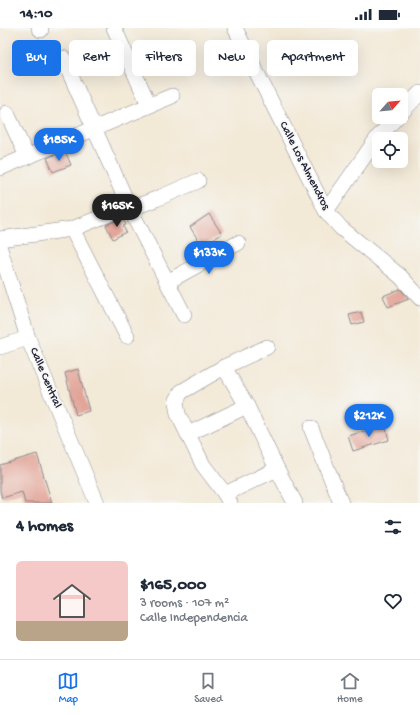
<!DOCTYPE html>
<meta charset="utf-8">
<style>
body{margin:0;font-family:"Gochi Hand",sans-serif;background:#f2f2f3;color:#1f2937;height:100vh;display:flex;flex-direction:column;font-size:15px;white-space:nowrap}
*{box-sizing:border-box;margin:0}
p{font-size:13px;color:#747a83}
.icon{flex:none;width:22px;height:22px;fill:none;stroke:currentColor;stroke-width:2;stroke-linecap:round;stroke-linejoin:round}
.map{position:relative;height:475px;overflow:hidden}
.panel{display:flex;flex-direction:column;background:#fff;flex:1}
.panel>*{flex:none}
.top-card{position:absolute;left:12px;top:12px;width:396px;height:36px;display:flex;gap:8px}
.needle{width:26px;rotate:63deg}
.controls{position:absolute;left:372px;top:60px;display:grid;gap:8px}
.controls a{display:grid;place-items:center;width:36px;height:36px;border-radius:6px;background:#fff;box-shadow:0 4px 16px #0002;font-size:20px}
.price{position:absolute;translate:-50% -34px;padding:0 9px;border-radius:14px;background:#1a73e8;color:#fff;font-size:13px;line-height:26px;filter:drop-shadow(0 1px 2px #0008)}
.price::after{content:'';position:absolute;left:50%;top:24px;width:12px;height:9px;margin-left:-6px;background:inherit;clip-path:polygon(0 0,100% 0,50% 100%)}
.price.selected{background:#222;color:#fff}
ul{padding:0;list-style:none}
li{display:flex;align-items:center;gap:12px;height:100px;padding:0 16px}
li+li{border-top:1px solid #e0e1e3}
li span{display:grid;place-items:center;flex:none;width:112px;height:80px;border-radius:6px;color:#555}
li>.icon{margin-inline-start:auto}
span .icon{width:48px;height:48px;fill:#fffc;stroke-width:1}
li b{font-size:17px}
h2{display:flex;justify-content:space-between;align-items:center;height:48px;padding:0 16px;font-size:17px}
.chip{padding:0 14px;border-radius:6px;background:#fff;box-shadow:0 4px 16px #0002;font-size:14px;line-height:36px}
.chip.selected{background:#1a73e8;color:#fff}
.status{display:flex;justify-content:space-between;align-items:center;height:28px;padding:0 20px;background:#fff;direction:ltr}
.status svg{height:11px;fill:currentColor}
.dock{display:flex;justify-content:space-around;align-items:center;height:56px;border-top:1px solid #e0e1e3;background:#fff;font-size:11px;color:#747a83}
.dock a{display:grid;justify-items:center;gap:2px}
.dock .selected{color:#1a73e8}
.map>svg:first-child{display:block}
</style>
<div class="status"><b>14:10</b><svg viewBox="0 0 49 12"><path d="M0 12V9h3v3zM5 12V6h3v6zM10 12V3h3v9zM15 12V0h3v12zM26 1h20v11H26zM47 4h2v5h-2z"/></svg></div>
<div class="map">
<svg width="420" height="475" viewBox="0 0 420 475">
<rect width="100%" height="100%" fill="#f6f6f2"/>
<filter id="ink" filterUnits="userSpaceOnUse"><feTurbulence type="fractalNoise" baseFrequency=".025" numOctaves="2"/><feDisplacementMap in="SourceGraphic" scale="8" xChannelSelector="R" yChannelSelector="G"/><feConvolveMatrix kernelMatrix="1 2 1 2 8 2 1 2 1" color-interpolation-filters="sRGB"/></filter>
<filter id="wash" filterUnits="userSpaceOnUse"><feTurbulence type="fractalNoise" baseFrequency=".012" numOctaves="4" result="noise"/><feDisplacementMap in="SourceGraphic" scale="16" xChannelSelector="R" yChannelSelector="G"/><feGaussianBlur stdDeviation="0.9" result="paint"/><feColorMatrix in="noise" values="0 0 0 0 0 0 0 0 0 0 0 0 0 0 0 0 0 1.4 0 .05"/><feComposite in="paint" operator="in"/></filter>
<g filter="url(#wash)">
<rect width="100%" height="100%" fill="#f3e9d7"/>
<g id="blocks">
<g fill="#e2a498">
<path d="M65,123L71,137L53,144L47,130Z"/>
<path d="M209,186L222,206L202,218L190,199Z"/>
<path d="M122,190L126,197L123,198L126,204L113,211L106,197Z"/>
<path d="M400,261L409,271L388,279L383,268Z"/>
<path d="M361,284L364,294L352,297L349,287Z"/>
<path d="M78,341L89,383L76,387L65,345Z"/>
<path d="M385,397L389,412L353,423L348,408Z"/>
<path d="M37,426L52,475H25L22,464L2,470L0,463V437Z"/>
</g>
</g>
</g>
<g filter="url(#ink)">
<use href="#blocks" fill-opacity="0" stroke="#8a8689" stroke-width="1"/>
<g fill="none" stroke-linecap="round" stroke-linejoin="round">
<g stroke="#8a8689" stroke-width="16">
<g id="minor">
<path d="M39,0L41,2"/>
<path d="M114,0L149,77"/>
<path d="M235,0L251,33L326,183L341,200L400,248L420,270"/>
<path d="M63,30L130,181L184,287"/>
<path d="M7,85L27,129"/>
<path d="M401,85L420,65"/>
<path d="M0,140L172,68"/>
<path d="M326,183L378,109L397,89"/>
<path d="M72,201L127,308"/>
<path d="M0,211L72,201L119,182L125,180L130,181L156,171L198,153"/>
<path d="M0,221L28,310L97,475"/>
<path d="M167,254L238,215"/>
<path d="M0,319L28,310"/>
<path d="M267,319L224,339L247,378L277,441L295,475"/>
<path d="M224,339L181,364L176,374L178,386L203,437L225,466L230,475"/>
<path d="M311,400L341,475"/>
<path d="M188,406L247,378"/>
<path d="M225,466L277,441"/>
</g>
</g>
<use href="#minor" stroke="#fff" stroke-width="15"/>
</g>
</g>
<g text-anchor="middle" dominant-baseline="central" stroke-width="3.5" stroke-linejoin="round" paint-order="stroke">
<g font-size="12" fill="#22223b" stroke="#f6f6f2">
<text transform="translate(304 138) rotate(63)">Calle Los Almendros</text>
<text transform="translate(45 350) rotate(67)">Calle Central</text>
</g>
</g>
</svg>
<div class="controls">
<a><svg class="needle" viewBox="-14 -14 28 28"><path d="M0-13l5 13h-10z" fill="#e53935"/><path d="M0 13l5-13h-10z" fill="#747a83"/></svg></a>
<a><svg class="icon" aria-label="locate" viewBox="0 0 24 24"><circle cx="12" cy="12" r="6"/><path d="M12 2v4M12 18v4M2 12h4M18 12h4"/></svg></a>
</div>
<b class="price" style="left:59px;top:134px">$185K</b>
<b class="price selected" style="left:117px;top:200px">$165K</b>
<b class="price" style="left:209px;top:247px">$133K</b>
<b class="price" style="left:369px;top:410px">$212K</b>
<div class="top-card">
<a class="chip selected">Buy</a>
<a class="chip">Rent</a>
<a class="chip">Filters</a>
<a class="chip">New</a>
<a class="chip">Apartment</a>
</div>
</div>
<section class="panel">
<h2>4 homes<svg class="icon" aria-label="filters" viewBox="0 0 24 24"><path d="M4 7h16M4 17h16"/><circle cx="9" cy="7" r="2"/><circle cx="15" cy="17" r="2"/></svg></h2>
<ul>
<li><span style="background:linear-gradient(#f6c9c9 75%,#b9a48a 0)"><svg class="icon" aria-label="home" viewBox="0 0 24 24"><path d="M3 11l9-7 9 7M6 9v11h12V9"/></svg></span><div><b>$165,000</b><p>3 rooms · 107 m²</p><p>Calle Independencia</p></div><svg class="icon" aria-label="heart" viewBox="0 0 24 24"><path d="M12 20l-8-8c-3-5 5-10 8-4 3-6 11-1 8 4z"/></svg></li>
</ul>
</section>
<nav class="dock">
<a class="selected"><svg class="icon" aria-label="map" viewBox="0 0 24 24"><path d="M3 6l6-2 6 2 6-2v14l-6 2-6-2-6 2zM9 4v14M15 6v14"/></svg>Map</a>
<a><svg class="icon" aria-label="saved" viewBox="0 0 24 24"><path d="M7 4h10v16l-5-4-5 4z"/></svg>Saved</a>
<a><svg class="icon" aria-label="home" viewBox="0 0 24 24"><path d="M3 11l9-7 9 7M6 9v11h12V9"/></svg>Home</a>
</nav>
